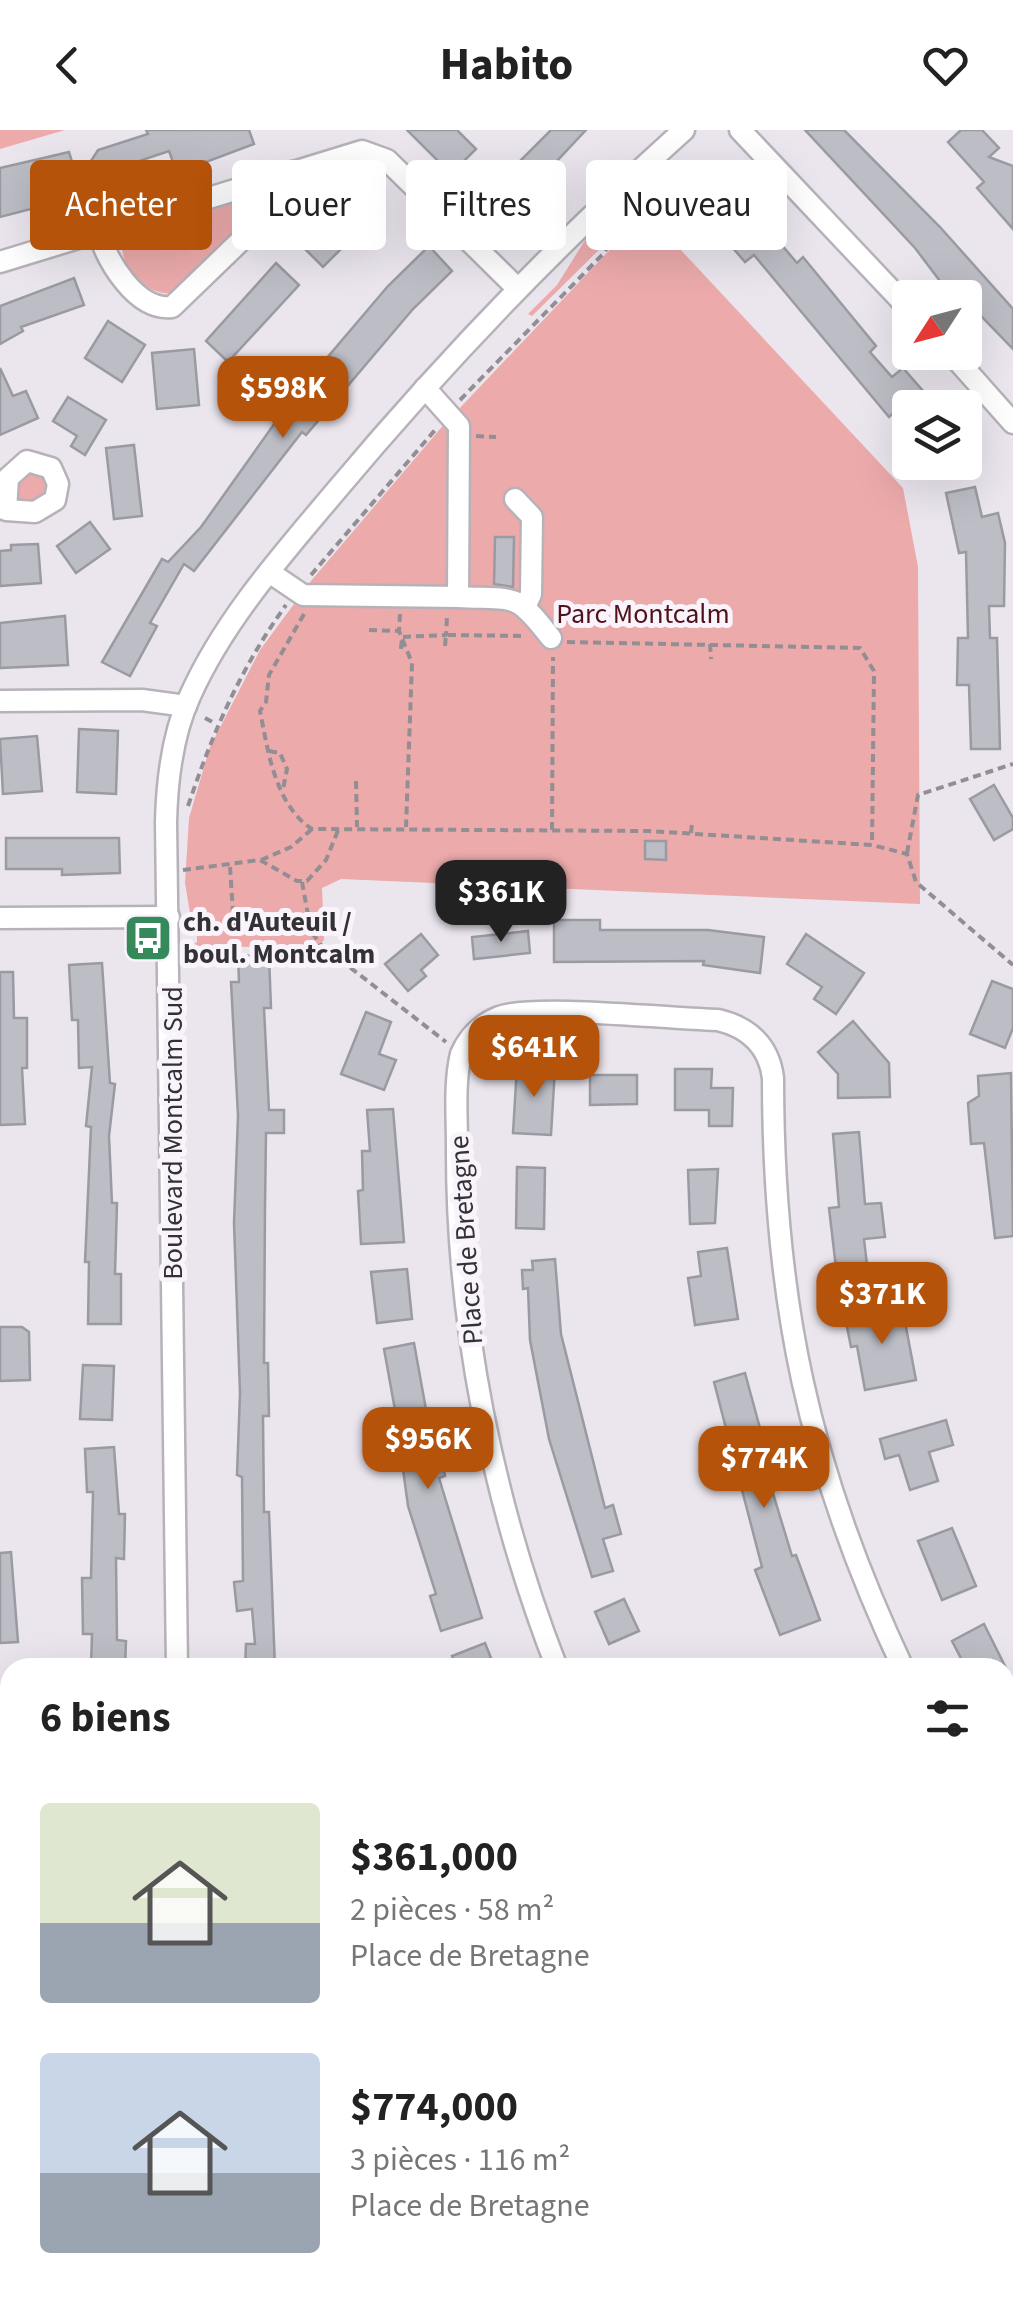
<!DOCTYPE html>
<html lang="fr">
<meta charset="utf-8">
<style>
body{margin:0;font-family:"Source Sans 3",sans-serif;background:#f2f2f2;color:#222;height:100vh;display:flex;flex-direction:column;font-size:38px;white-space:nowrap}
*{box-sizing:border-box;margin:0}
p{font-size:32px;color:#767676}
.icon{flex:none;width:55px;height:55px;fill:none;stroke:currentColor;stroke-width:2;stroke-linecap:round;stroke-linejoin:round}
.map{position:relative;flex:1;overflow:hidden}
.details{position:absolute;left:0px;top:1528px;width:1015px;height:642px;display:flex;flex-direction:column;background:#fff;border-radius:30px 30px 0 0;box-shadow:0 10px 40px #0002}
.details>*{flex:none}
.hud{position:absolute;left:30px;top:30px;width:955px;height:90px;display:flex;gap:20px}
.needle{width:65px;rotate:234deg}
.tools{position:absolute;left:892px;top:150px;display:grid;gap:20px}
.tools a{display:grid;place-items:center;width:90px;height:90px;border-radius:10px;background:#fff;box-shadow:0 10px 40px #0002;font-size:50px}
.price{position:absolute;translate:-50% -85px;padding:0 22px;border-radius:20px;background:#b45309;color:#fff;font-size:32px;line-height:65px;filter:drop-shadow(0 2px 5px #0008)}
.price::after{content:'';position:absolute;left:50%;top:60px;width:30px;height:22px;margin-left:-15px;background:inherit;clip-path:polygon(0 0,100% 0,50% 100%)}
.price.current{background:#222;color:#fff}
ul{padding:0;list-style:none}
li{display:flex;align-items:center;gap:30px;height:250px;padding:0 40px}
li span{display:grid;place-items:center;flex:none;width:280px;height:200px;border-radius:10px;color:#555}
li>.icon{margin-inline-start:auto}
span .icon{width:120px;height:120px;fill:#fffc;stroke-width:1}
li b{font-size:42px}
h2{display:flex;justify-content:space-between;align-items:center;height:120px;padding:0 40px;font-size:42px}
.pill{padding:0 35px;border-radius:10px;background:#fff;box-shadow:0 10px 40px #0002;font-size:35px;line-height:90px}
.pill.current{background:#b45309;color:#fff}
header{display:flex;justify-content:space-between;align-items:center;height:130px;padding:0 40px;background:#fff;font-size:45px;font-weight:700}
.map>svg:first-child{display:block}
</style>
<header><svg class="icon" aria-label="back" viewBox="0 0 24 24"><path d="M15 5l-7 7 7 7"/></svg>Habito<svg class="icon" aria-label="heart" viewBox="0 0 24 24"><path d="M12 20l-8-8c-3-5 5-10 8-4 3-6 11-1 8 4z"/></svg></header>
<div class="map">
<svg width="1013" height="2169" viewBox="0 0 1013 2169">
<rect width="100%" height="100%" fill="#ebe6ee"/>
<g fill="#ecaaab">
<path d="M0,0H65L0,19Z"/>
<path d="M255,64L263,74L177,162C152,170 122,141 122,116L130,103Z"/>
<path d="M627,70L613,106L532,186L528,184L557,155L587,107L592,111L608,96L604,91Z"/>
<path d="M637,73L903,358L918,437L920,774L341,749L322,758L324,810L316,818L191,816L197,812V790L191,789L185,753L189,688L210,617L260,520L311,451L440,299L620,109Z"/>
<path d="M27,340L47,345L49,364L38,373L16,369V355Z"/>
<path d="M1013,2093V2169H850L869,2160H1005V2094Z"/>
</g>
<g fill="#bcbdc5" stroke="#9a9ba2" stroke-width="2.5">
<path d="M146,0H249L254,14L177,43L169,21L133,33L139,51L0,87V38L69,22L78,51L98,20L148,4Z"/>
<path d="M407,0H457L476,19L451,44Z"/>
<path d="M551,0H586L495,97L468,70L483,55L490,61Z"/>
<path d="M805,0H844L940,97L1013,179V219L947,151L943,155L915,118Z"/>
<path d="M961,0H982L999,18L989,27L1013,36V99L977,58L984,52L948,12Z"/>
<path d="M717,35L732,51L719,62L749,95L758,87L797,133L803,127L876,216L870,222L892,247L903,238L938,278H910V294L897,280L889,287L754,125L745,132L719,102L711,109L677,71Z"/>
<path d="M346,70L368,92L323,137L301,115Z"/>
<path d="M429,116L452,141L413,179L306,305L302,302L194,441L184,434L150,493L157,496L130,546L102,532L162,429L168,432L201,397L282,283L272,274L300,243L306,249L314,243L388,156Z"/>
<path d="M276,133L299,155L228,232L206,211Z"/>
<path d="M74,148L84,175L21,197L23,201L0,214V176Z"/>
<path d="M108,191L145,215L122,252L85,228Z"/>
<path d="M194,219L199,275L157,279L152,223Z"/>
<path d="M0,238L13,266L26,261L38,288L0,305Z"/>
<path d="M68,267L106,290L85,325L71,316L77,306L53,291Z"/>
<path d="M134,315L142,386L114,389L106,318Z"/>
<path d="M975,357L982,387L998,383L1005,413L1004,476H989L990,508H997L1000,619H971L969,555H957L958,508H968L966,422L959,423L946,363Z"/>
<path d="M90,392L110,419L76,443L57,416Z"/>
<path d="M495,407H514L513,457L494,454Z"/>
<path d="M38,414L41,453L0,456V421L11,420V415Z"/>
<path d="M65,486L68,535L0,538V493Z"/>
<path d="M79,599L118,601L116,664L77,662Z"/>
<path d="M37,606L42,661L3,664L0,609Z"/>
<path d="M994,655L1013,688V699L994,710L970,669Z"/>
<path d="M6,708H119L120,743L62,745V739H6Z"/>
<path d="M645,711H666V730L645,729Z"/>
<path d="M554,790H600V800H708L764,807L760,843L703,835L704,831L554,832Z"/>
<path d="M528,801L530,823L474,829L472,807Z"/>
<path d="M421,804L438,825L421,840L426,846L408,861L385,834Z"/>
<path d="M806,804L864,843L836,884L814,869L822,857L787,834Z"/>
<path d="M269,825L271,878H264L269,980H284V1003H266L265,1075L264,1233H268L269,1286H263L264,1382H269L275,1538H245L246,1514H255L252,1479L237,1481L234,1452L243,1451L242,1347L237,1345L240,1263L234,1093L238,986L231,852H239L238,826Z"/>
<path d="M102,833L110,953L115,954L109,1006L112,1073H117L115,1144H121V1194H88L89,1132H85L91,997L86,996L92,937L79,938L78,890H72L69,835Z"/>
<path d="M0,842H13L14,888H27V938H22L25,994L0,995Z"/>
<path d="M992,851L1013,859V898L1005,918L970,904Z"/>
<path d="M366,882L391,892L379,924L396,930L384,960L341,944Z"/>
<path d="M853,891L889,933L890,967L838,968V944L818,922Z"/>
<path d="M517,936L555,938L551,1005L513,1003Z"/>
<path d="M675,939H712L711,958H733L732,996H709V980H675Z"/>
<path d="M1011,943L1013,1106L995,1108L984,1013L971,1014L968,973L979,966L978,946Z"/>
<path d="M590,945H637V974L590,975Z"/>
<path d="M393,979L404,1112L361,1114L358,1061L363,1060L362,1021H370L367,980Z"/>
<path d="M859,1002L865,1074L881,1073L885,1107L864,1109L867,1135L836,1138L829,1078L839,1077L833,1004Z"/>
<path d="M517,1037L545,1038L544,1099L516,1098Z"/>
<path d="M718,1039L715,1093L690,1094L688,1040Z"/>
<path d="M727,1118L738,1189L695,1195L688,1148L701,1146L698,1122Z"/>
<path d="M555,1129L561,1204L605,1378L613,1375L621,1404L603,1409L613,1441L592,1447L549,1309L530,1210L528,1158L523,1159L522,1140H533L532,1131Z"/>
<path d="M407,1139L412,1189L377,1193L371,1142Z"/>
<path d="M902,1176L916,1250L865,1260L857,1216L851,1217L845,1187Z"/>
<path d="M0,1197H22L29,1202L30,1250L0,1251Z"/>
<path d="M414,1213L427,1285L433,1284L445,1346L439,1348L482,1488L441,1501L430,1466L436,1464L408,1376L400,1317L392,1318L387,1293L397,1291L384,1219Z"/>
<path d="M83,1235L114,1236L112,1290L80,1289Z"/>
<path d="M745,1243L764,1313L758,1314L792,1426L796,1425L820,1490L780,1505L755,1440L762,1437L714,1252Z"/>
<path d="M946,1290L953,1315L929,1322L938,1351L910,1360L899,1325L885,1329L880,1309Z"/>
<path d="M114,1317L119,1384H125L124,1429L116,1428L117,1510L126,1511L125,1538H91L92,1504H83L82,1448H91L93,1362H87L85,1319Z"/>
<path d="M952,1398L976,1456L942,1470L918,1411Z"/>
<path d="M11,1422L18,1512L0,1513V1423Z"/>
<path d="M624,1469L639,1501L609,1514L595,1482Z"/>
<path d="M984,1494L1006,1538H966L952,1511Z"/>
<path d="M485,1513L495,1538H457L452,1526Z"/>
</g>
<g fill="none" stroke-linecap="round" stroke-linejoin="round">
<g stroke="#b7b2b9" stroke-width="25">
<g id="minor">
<path d="M740,0L910,180"/>
<path d="M98,101C107,131 136,181 172,177L286,67L293,56L291,42"/>
<path d="M0,132L362,21L387,30L517,158"/>
<path d="M950,222L1013,293"/>
<path d="M27,331L51,338L58,354L55,370L35,382L6,380L8,348Z"/>
<path d="M515,369L532,387L531,464L526,475"/>
<path d="M269,442L303,465L458,467L459,296L425,258"/>
<path d="M458,467C516,470 515,461 551,508"/>
<path d="M0,571L142,570L186,576"/>
<path d="M0,788L169,787"/>
<path d="M177,1538L166,692C167,650 172,605 190,566C224,490 282,425 335,362C443,233 559,112 684,0"/>
<path d="M557,1538C493,1374 456,1191 457,1016C457,986 454,953 461,924C468,908 481,894 499,887C532,874 674,889 718,890C748,897 769,915 773,948C773,1169 808,1337 903,1538"/>
<path d="M1005,1743L1013,1759"/>
<path d="M1005,1817L1013,1813"/>
<path d="M0,1833H10"/>
<path d="M1005,2082L1013,2080"/>
<path d="M581,2160L586,2169"/>
<path d="M172,2169V2160"/>
<path d="M827,2169L845,2160"/>
</g>
</g>
<g stroke="#928e94" stroke-width="4" stroke-dasharray="8 5" stroke-linecap="butt">
<path d="M460,270L604,123L631,75"/>
<path d="M476,306L496,307"/>
<path d="M311,445L435,300"/>
<path d="M554,481L568,477"/>
<path d="M304,484L269,545L266,572L260,581C268,621 275,675 312,699L649,701L872,715L907,724L916,752L1013,835"/>
<path d="M400,484L399,501L412,533L406,697"/>
<path d="M369,500L399,501"/>
<path d="M567,512L860,518L874,541L872,715"/>
<path d="M710,514L711,529"/>
<path d="M445,516L446,505L526,506"/>
<path d="M401,519L402,507L446,505L447,487"/>
<path d="M205,588L216,594"/>
<path d="M269,621L280,623L287,639L283,659"/>
<path d="M356,651L357,697"/>
<path d="M188,676C213,602 240,539 286,475"/>
<path d="M552,700L553,527"/>
<path d="M691,703L692,693"/>
<path d="M907,723L918,665L1013,634"/>
<path d="M261,730L291,717L312,699"/>
<path d="M230,737L234,797"/>
<path d="M183,740L260,730L297,751H307L326,730L339,698"/>
<path d="M302,752L311,801L320,814L446,912"/>
<path d="M197,2169V2160"/>
</g>
<use href="#minor" stroke="#fff" stroke-width="20"/>
</g>
<defs>
<g id="bus-square" transform="scale(2.5)"><rect x="-9" y="-9" width="18" height="18" rx="4" fill="#36895b" stroke="#f9f4fb"/><path d="M-5-6H5V4H4V6H2V4H-2V6H-4V4H-5ZM-3.5-4V0h7V-4ZM-3.5 1.2v1.5H-2V1.2ZM2 1.2v1.5H3.5V1.2Z" fill="#fff"/></g>
</defs>
<g fill-rule="evenodd">
<use href="#bus-square" x="148" y="808"/>
</g>
<g text-anchor="middle" dominant-baseline="central" stroke-width="10" stroke-linejoin="round" paint-order="stroke">
<g font-size="28" fill="#501119" stroke="#f9f4fb">
<text x="643" y="484">Parc Montcalm</text>
</g>
<g font-size="28" font-weight="bold" fill="#333134" stroke="#f9f4fb" text-anchor="start">
<text x="183" y="792">ch. d'Auteuil /<tspan x="183" dy="32">boul. Montcalm</tspan></text>
</g>
<g font-size="28" fill="#333134" stroke="#f9f4fb">
<text transform="translate(173 1003) rotate(-90)">Boulevard Montcalm Sud</text>
<text transform="translate(466 1110) rotate(-94)">Place de Bretagne</text>
</g>
</g>
</svg>
<div class="tools">
<a><svg class="needle" viewBox="-14 -14 28 28"><path d="M0-13l5 13h-10z" fill="#e53935"/><path d="M0 13l5-13h-10z" fill="#767676"/></svg></a>
<a><svg class="icon" aria-label="layers" viewBox="0 0 24 24"><path d="M12 4l9 5-9 5-9-5zM3 14l9 5 9-5"/></svg></a>
</div>
<b class="price" style="left:283px;top:311px">$598K</b>
<b class="price current" style="left:501px;top:815px">$361K</b>
<b class="price" style="left:534px;top:970px">$641K</b>
<b class="price" style="left:882px;top:1217px">$371K</b>
<b class="price" style="left:428px;top:1362px">$956K</b>
<b class="price" style="left:764px;top:1381px">$774K</b>
<div class="hud">
<a class="pill current">Acheter</a>
<a class="pill">Louer</a>
<a class="pill">Filtres</a>
<a class="pill">Nouveau</a>
</div>
<section class="details">
<h2>6 biens<svg class="icon" aria-label="filters" viewBox="0 0 24 24"><path d="M4 7h16M4 17h16"/><circle cx="9" cy="7" r="2"/><circle cx="15" cy="17" r="2"/></svg></h2>
<ul>
<li><span style="background:linear-gradient(#dfe7d0 60%,#9aa5b1 0)"><svg class="icon" aria-label="home" viewBox="0 0 24 24"><path d="M3 11l9-7 9 7M6 9v11h12V9"/></svg></span><div><b>$361,000</b><p>2 pièces · 58 m²</p><p>Place de Bretagne</p></div></li>
<li><span style="background:linear-gradient(#c9d6e8 60%,#9aa5b1 0)"><svg class="icon" aria-label="home" viewBox="0 0 24 24"><path d="M3 11l9-7 9 7M6 9v11h12V9"/></svg></span><div><b>$774,000</b><p>3 pièces · 116 m²</p><p>Place de Bretagne</p></div></li>
</ul>
</section>
</div>
